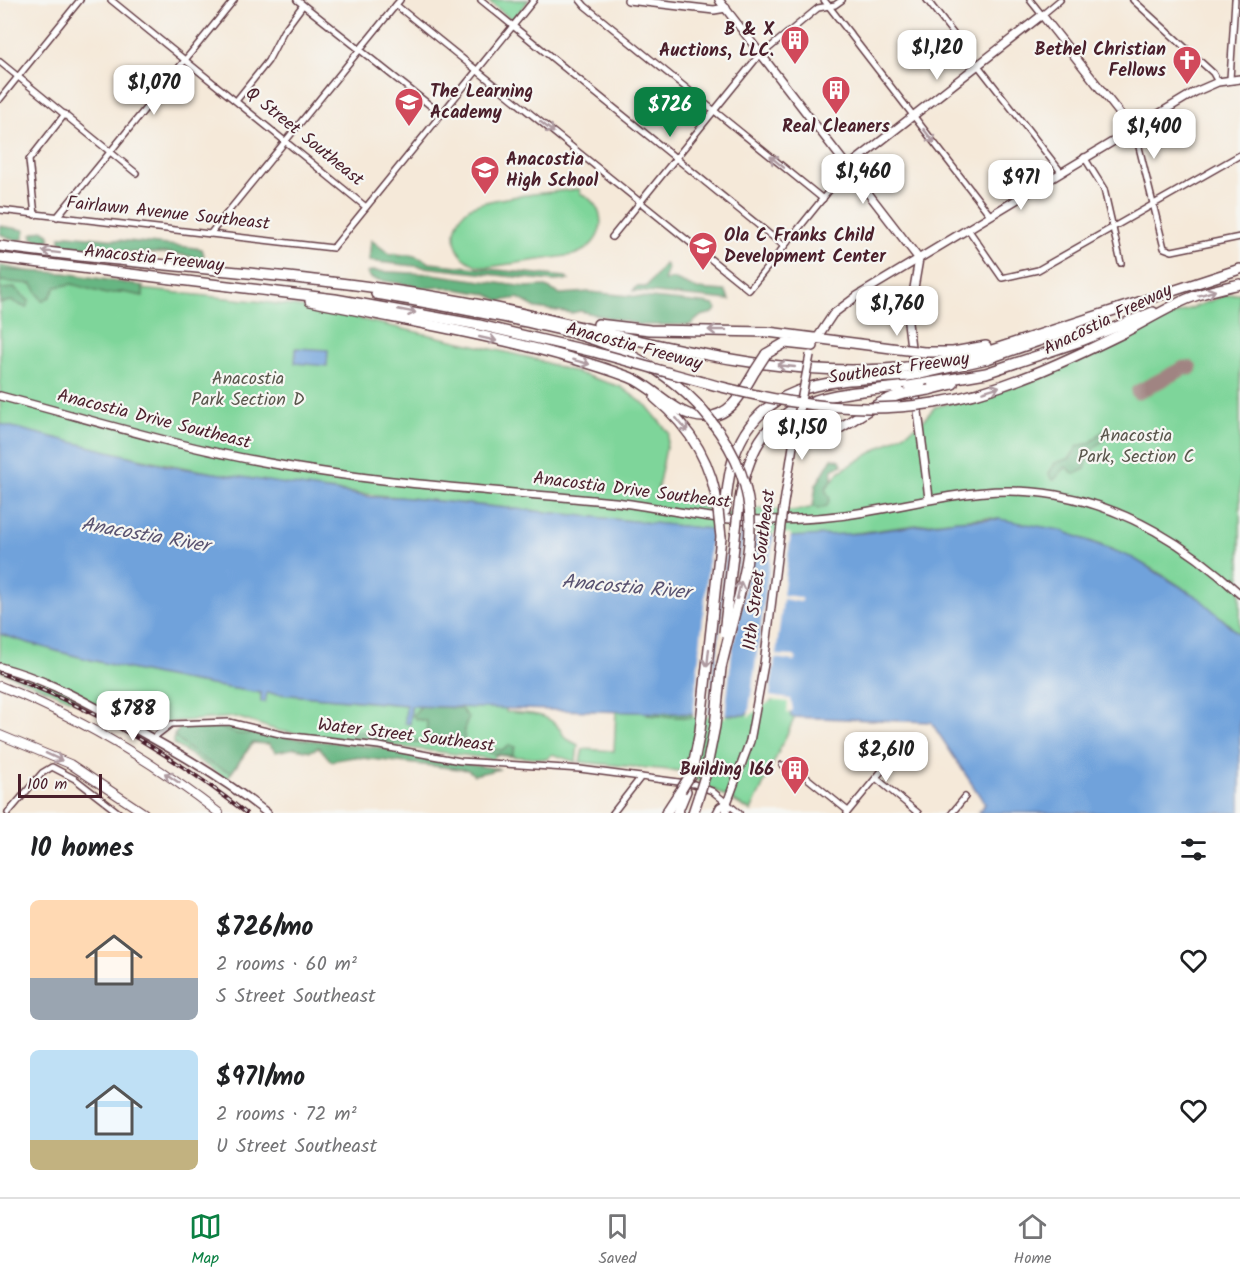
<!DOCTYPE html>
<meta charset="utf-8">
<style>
body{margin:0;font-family:Kalam,sans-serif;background:#f6f6f6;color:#202124;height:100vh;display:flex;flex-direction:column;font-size:22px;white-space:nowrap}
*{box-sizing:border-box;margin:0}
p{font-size:20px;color:#757577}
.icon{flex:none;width:33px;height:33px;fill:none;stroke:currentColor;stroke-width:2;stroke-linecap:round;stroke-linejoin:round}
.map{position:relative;height:813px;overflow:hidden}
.drawer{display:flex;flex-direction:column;background:#fff;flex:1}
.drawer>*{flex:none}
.scale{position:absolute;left:18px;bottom:15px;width:84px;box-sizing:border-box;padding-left:6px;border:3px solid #4a1f2b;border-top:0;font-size:16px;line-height:21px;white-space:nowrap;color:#4a1f2b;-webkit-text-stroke:4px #f6f6f2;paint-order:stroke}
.price{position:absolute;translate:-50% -51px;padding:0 14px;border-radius:12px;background:#fff;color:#222;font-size:20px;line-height:39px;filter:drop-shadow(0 2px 3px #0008)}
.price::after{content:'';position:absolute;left:50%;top:36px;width:18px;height:14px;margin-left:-9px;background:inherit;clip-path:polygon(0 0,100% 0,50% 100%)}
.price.selected{background:#0b8043;color:#fff}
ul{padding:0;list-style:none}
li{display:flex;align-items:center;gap:18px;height:150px;padding:0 30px}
li span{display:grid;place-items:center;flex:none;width:168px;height:120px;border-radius:9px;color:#555}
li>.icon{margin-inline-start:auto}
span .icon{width:72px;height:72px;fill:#fffc;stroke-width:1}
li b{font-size:26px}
h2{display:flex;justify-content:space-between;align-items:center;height:72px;padding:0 30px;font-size:26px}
.tabs{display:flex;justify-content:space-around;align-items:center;height:84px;border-top:2px solid #e0e0e0;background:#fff;font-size:16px;color:#757577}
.tabs a{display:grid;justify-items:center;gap:3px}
.tabs .selected{color:#0b8043}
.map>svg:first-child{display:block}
</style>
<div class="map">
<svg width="1240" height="813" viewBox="0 0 1240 813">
<rect width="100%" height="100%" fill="#f6f6f2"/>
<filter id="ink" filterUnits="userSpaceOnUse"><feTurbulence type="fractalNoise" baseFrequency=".0167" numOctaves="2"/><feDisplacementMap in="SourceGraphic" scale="12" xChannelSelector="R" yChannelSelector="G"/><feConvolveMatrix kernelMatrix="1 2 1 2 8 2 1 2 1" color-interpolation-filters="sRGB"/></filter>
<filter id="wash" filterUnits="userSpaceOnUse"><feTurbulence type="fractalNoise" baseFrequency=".008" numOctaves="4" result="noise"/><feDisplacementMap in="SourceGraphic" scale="24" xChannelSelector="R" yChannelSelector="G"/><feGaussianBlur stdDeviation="1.35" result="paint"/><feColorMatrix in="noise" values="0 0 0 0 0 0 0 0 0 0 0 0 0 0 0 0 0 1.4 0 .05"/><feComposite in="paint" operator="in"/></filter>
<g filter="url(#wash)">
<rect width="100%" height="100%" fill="#f5e9d9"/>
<g fill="#7ed59a" stroke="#647a62" stroke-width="1.5">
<path d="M487,0H529L512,20Z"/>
<path d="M579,189L580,193C612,208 605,246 573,255L489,267C476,267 464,261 458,250C451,236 456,217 469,208C487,197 556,192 579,189Z"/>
<path d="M0,266L101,285L255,301L360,315L359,319L531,358L621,387L647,406L669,433L656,497L691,501L712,511L745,514L758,508L794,511L810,508L840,471L919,425L935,407L1021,384L1153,323L1223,296L1240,293V635C1180,576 1104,536 1020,524C1008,522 997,517 984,518C919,521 855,538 789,537L399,497C264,487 131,460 0,424Z"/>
<path d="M0,634C86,662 172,680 261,693V701H265L266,693L406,705V723L410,724L411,706L506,708V712C533,714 553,712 565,738L578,745L576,762L552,754L547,759L496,755L493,759L279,731L236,717L168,722L149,731L0,671Z"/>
<path d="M775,698L788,699L791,717H795L751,811L681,771L580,762L583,749L614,751L616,711L518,708L744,715Z"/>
<path d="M227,723L260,733L227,779L174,744L173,739L180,728Z"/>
</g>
<g fill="#66b682" stroke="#586a56" stroke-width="1.5">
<path d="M0,226L25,230L23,239L14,240L0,234Z"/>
<path d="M42,230L50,235V240L41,242L32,238V234Z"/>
<path d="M68,235L188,247L202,249L204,255L200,258L170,253H140L68,246L60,242V237Z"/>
<path d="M371,240L391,255L394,253L400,256C408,252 422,258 430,263L566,277L569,280L553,281L369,261Z"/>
<path d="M665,264L668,268L664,281L673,279L697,289L725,291L730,300L633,291L636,287H646Z"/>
<path d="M0,270L65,273L143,286V296L122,292L106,294L72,284L56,287L50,297L42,301L32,284L0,281Z"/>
<path d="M371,271L432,274L526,287L544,286L560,294L589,292L703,303L714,305L717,309L713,313L701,316L690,325H641L580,311L572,313L536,308L518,298L500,301L487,294L443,287L428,288L372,279L367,273Z"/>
<path d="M15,288L29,301L26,308L12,301L0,303V289Z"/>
<path d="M1105,429L1109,432L1107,437L1085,456L1088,460L1085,469L1074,474L1066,467L1054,480L1051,479L1049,473L1055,463L1070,458L1078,446L1090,443Z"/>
<path d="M832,458L840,460L842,465L832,470V480L825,489L830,499L827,506L818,509L813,506L816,485Z"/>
<path d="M421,706L460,708L469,718L465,726L464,742L459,745C436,741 367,746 350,734L351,731L402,735L403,740L426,742L427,721L416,719L413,715Z"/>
<path d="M650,712L692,714V718L647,715Z"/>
<path d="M215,726L238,734H258L384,748L407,755L500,769L474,775L468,770L354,757L331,761L319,747L311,751L295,748L276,752L269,744L252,743L232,772C217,770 183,748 174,735L181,727Z"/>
<path d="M510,745L515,747L512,756L489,753L493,749L503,750Z"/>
</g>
<g fill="#70a2db" stroke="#5d6083" stroke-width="1.5">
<path d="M296,348L328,350L327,366L295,363Z"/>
<path d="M0,424L168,466L373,497H399L789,537L863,533L958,520L999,519L1060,530L1133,558L1199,598L1240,635V813H978L985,804L931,722L791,717L788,699L775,698L744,715L411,706L410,724L405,723L406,705L267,693L265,702H261V693C172,680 86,662 0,634Z"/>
</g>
<g fill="#f5e9d9">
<path d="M712,526L729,527L708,717H693Z"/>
<path d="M731,527L741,528L735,583L745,528L756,529L755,539L732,652L725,718L710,717Z"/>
<path d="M774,532L791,534L783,595L800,597L803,600L800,602L783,599L776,655L794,656L797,659L794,661L775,658L770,696L791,699L793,710L787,714L788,702L772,700L748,717Z"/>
</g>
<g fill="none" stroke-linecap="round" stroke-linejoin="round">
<path stroke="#a08482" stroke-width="15" d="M1138,392L1184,368H1190"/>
</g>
</g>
<g filter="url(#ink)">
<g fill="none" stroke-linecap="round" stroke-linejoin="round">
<g stroke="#643d45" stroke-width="8">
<g id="street">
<path d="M111,0L366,207"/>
<path d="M297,0L441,114"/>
<path d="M481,0L784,246"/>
<path d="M580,0L585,6L823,199"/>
<path d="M824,0L990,215"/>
<path d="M927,0L1061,172"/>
<path d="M1030,0L1042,15L1060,0"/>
<path d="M1133,0L1213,73L1218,82"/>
<path d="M396,5L749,290L849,166"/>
<path d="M0,62L136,173"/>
<path d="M1230,79L1235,0"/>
<path d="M0,99L80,0"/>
<path d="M236,101L268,61L283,32L303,5"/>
<path d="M1132,129L1136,135L1164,248L1172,251L1240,237"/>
<path d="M1084,157L1104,189L1121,263"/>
<path d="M0,210L333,248L534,0"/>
<path d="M35,215L29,160L65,114"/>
<path d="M57,217L234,0"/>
<path d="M968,229L1002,278L1038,270L1240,155"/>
<path d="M210,234L400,0"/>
<path d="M612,237L756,59L818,8L835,5L842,0"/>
<path d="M153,738L171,724L229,722L284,735L379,746L460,761L580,769L694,784L712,791L739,813"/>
<path d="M782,765L796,769L848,811"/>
<path d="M876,778L918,813"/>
<path d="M8,813L42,773L52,767L75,779L119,813"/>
<path d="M613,813L641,777"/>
<path d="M847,813L907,740"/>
<path d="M952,813L965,797"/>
</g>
</g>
<g stroke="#643d45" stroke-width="10">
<g id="secondary">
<path d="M628,0L714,10L726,8"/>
<path d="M719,0L919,259L908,323L914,371"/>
<path d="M849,166L1042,15L1132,129"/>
<path d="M815,341L833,314L857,296L1195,92L1218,82L1240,79"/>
<path d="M915,388L929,498"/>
<path d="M0,396C89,419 178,447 269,463C383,484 499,491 615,502C653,506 691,516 730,519C774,521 821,520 865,512C931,501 987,483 1056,495C1128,508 1187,545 1240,594"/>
<path d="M783,509L797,421"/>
<path d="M0,667C41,678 71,694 108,714C165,745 216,773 267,813"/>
<path d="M717,813L720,807L727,803"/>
<path d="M726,813L727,803L750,741"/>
</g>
</g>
<g stroke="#643d45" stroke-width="10">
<g id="primary">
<path d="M0,686C79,717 152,761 219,813"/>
<path d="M0,735L70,764L144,813"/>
</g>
</g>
<g stroke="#643d45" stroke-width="12">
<g id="highway">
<path d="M0,246C149,267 300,273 449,299C600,324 752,384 907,367"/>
<path d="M0,258L335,299L479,325L594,352"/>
<path d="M376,294C418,301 460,309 503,317C579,333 641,346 697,404"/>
<path d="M310,301C416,323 527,340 629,377C654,386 676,417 704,417C732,417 743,391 755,371"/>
<path d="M598,324L650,330L768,332L899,349"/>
<path d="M924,352H953L986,346"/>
<path d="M766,354L785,343L813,346"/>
<path d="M919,366L992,350L1240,269"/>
<path d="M920,374L987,359L1073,329"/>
<path d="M921,384L986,373L1081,341L1153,312"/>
<path d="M929,390L953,384"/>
<path d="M655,398C690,427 713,465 718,510"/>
<path d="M934,403C1001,392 1062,363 1123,333C1140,324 1157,314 1175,305C1194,294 1219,289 1240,284"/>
<path d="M794,439C837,445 864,402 904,394"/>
<path d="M725,511C727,493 728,474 734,457C761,377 840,381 908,376"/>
<path d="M738,512C753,397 811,396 909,386"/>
<path d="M692,772L700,731L721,537"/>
<path d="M705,776L715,726L721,668"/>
<path d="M666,813L681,790"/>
<path d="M677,813L686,791"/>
<path d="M693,813L699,795"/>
</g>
</g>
<use href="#street" stroke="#fff" stroke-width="5"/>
<use href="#secondary" stroke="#fff" stroke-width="7"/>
<use href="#primary" stroke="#fff" stroke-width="8"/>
<use href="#highway" stroke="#fff" stroke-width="9"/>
<g stroke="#4a1f2b" stroke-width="4">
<path id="rail" d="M0,673C89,706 172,754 246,813"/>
</g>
<use href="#rail" stroke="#f6f6f2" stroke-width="1.5" stroke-dasharray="4.5" stroke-linecap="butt"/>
<g stroke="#643d45" stroke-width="10" stroke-linecap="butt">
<g id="secondary-bridge">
<path d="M797,421L810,355"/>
<path d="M750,741L764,664L783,509"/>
</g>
</g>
<g stroke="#643d45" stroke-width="12" stroke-linecap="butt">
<g id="highway-bridge">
<path d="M899,349L924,352"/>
<path d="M594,352C712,383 810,422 934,403"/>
<path d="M907,367L919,366"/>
<path d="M755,371L766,354"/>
<path d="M908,376L920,374"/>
<path d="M909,386L921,384"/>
<path d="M904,394L929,390"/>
<path d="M697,404C781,498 746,560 721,668"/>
<path d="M718,510L721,537"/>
<path d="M724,633L738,512"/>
<path d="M681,790L692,772"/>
<path d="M699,795L705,776"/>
</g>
</g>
<use href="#secondary-bridge" stroke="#fff" stroke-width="7"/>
<use href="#highway-bridge" stroke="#fff" stroke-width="9"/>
</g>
<defs><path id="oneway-shaft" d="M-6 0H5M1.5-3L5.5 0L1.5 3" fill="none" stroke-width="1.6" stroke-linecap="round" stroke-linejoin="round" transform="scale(1.5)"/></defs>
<g stroke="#ae9aa0">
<use href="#oneway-shaft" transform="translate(547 127) rotate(39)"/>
<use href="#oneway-shaft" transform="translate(929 136) rotate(52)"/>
<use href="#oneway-shaft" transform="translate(777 162) rotate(-141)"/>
<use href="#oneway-shaft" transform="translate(51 252) rotate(-173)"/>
<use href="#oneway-shaft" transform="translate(1207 293) rotate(-17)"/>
<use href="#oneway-shaft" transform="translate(407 311) rotate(11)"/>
<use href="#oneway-shaft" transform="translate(717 330) rotate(-180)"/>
<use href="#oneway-shaft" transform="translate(488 339) rotate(13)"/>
<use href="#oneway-shaft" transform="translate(581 362) rotate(15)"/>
<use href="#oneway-shaft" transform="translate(786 366) rotate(-174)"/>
<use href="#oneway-shaft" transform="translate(991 389) rotate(-17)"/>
<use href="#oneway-shaft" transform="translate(682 425) rotate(50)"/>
<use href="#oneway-shaft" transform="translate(739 590) rotate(-77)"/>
<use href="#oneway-shaft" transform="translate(708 658) rotate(96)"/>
<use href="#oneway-shaft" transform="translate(54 757) rotate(25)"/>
<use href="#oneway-shaft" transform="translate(172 778) rotate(-146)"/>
</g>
</g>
<defs>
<g id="building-pin" transform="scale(1.5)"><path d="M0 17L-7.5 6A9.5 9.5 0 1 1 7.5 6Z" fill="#d1495b" stroke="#f6f6f2"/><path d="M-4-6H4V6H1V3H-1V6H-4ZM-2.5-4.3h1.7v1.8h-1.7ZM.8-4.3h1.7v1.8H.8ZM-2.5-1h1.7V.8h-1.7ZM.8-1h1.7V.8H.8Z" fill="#fff"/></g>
<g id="church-pin" transform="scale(1.5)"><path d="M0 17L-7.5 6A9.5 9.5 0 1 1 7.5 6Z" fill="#d1495b" stroke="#f6f6f2"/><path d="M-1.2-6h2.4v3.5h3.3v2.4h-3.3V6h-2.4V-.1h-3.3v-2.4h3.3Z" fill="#fff"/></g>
<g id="school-pin" transform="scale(1.5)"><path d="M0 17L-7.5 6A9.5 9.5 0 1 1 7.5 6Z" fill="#d1495b" stroke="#f6f6f2"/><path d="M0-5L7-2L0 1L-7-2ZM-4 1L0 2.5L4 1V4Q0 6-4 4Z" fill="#fff"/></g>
</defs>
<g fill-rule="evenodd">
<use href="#building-pin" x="795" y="40"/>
<use href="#church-pin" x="1187" y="60"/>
<use href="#building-pin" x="836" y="90"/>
<use href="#school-pin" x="409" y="102"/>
<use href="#school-pin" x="485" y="170"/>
<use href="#school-pin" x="703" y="246"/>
<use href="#building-pin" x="795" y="770"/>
</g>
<g text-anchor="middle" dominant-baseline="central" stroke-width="4.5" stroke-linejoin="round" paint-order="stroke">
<g font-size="18" font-weight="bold" fill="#4a1f2b" stroke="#f6f6f2" text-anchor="end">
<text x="774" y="30">B &amp; X<tspan x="774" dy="21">Auctions, LLC.</tspan></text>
<text x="1166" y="50">Bethel Christian<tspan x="1166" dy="21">Fellows</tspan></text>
<text x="430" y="92" text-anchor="start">The Learning<tspan x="430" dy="21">Academy</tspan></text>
<text x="836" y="127" text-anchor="middle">Real Cleaners</text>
<text x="506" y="160" text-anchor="start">Anacostia<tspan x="506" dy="21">High School</tspan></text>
<text x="724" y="236" text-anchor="start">Ola C Franks Child<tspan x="724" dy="21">Development Center</tspan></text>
<text x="774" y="770">Building 166</text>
</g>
<g font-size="18" fill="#4a1f2b" stroke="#f6f6f2">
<text transform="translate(304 137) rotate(39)">Q Street Southeast</text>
<text transform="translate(168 214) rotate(6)">Fairlawn Avenue Southeast</text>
<text transform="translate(154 259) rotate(6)">Anacostia Freeway</text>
<text transform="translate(1108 320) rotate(-26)">Anacostia Freeway</text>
<text transform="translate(634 347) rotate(15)">Anacostia Freeway</text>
<text transform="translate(899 369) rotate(-8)">Southeast Freeway</text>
<text transform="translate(154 420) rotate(14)">Anacostia Drive Southeast</text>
<text transform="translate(632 491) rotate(7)">Anacostia Drive Southeast</text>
<text transform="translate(760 570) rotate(-83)">11th Street Southeast</text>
<text transform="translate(406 736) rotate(7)">Water Street Southeast</text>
</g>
<g font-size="18" fill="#5a564c" stroke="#f6f6f2">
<text x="248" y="379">Anacostia<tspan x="248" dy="21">Park Section D</tspan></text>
<text x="1136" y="436">Anacostia<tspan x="1136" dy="21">Park, Section C</tspan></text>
</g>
<g font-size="20" font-style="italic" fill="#595371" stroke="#f6f6f2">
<text transform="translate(145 536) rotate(10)">Anacostia River</text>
<text transform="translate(626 588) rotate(5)">Anacostia River</text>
</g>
</g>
</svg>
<div class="scale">100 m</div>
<b class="price" style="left:937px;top:81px">$1,120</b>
<b class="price" style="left:154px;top:116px">$1,070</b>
<b class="price selected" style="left:670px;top:138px">$726</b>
<b class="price" style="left:1154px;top:160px">$1,400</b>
<b class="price" style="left:863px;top:205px">$1,460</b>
<b class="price" style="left:1021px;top:211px">$971</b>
<b class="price" style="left:897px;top:337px">$1,760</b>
<b class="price" style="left:802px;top:461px">$1,150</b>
<b class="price" style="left:133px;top:742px">$788</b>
<b class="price" style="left:886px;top:783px">$2,610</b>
</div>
<section class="drawer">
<h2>10 homes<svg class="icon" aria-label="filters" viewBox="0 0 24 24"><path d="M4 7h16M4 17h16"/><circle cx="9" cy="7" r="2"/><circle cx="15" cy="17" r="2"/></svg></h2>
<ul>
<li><span style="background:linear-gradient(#ffd9b3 65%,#9aa5b1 0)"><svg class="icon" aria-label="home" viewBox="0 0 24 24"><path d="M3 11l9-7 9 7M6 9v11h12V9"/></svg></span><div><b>$726/mo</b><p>2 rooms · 60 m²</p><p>S Street Southeast</p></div><svg class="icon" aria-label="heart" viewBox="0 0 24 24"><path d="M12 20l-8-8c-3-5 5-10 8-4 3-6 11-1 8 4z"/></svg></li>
<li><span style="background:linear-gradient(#bfe0f5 75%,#c2b280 0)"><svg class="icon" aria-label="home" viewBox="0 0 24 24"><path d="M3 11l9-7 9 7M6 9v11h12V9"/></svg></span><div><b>$971/mo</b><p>2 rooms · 72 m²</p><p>U Street Southeast</p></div><svg class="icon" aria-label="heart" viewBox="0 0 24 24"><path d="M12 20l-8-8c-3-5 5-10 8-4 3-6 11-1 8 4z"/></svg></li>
</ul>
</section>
<nav class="tabs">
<a class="selected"><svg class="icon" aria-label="map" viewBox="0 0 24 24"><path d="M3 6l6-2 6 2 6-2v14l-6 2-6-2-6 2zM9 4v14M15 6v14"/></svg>Map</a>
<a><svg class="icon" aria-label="saved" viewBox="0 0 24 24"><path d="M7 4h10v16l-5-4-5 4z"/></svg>Saved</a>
<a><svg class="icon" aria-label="home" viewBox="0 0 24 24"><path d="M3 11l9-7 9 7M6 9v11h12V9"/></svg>Home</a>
</nav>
